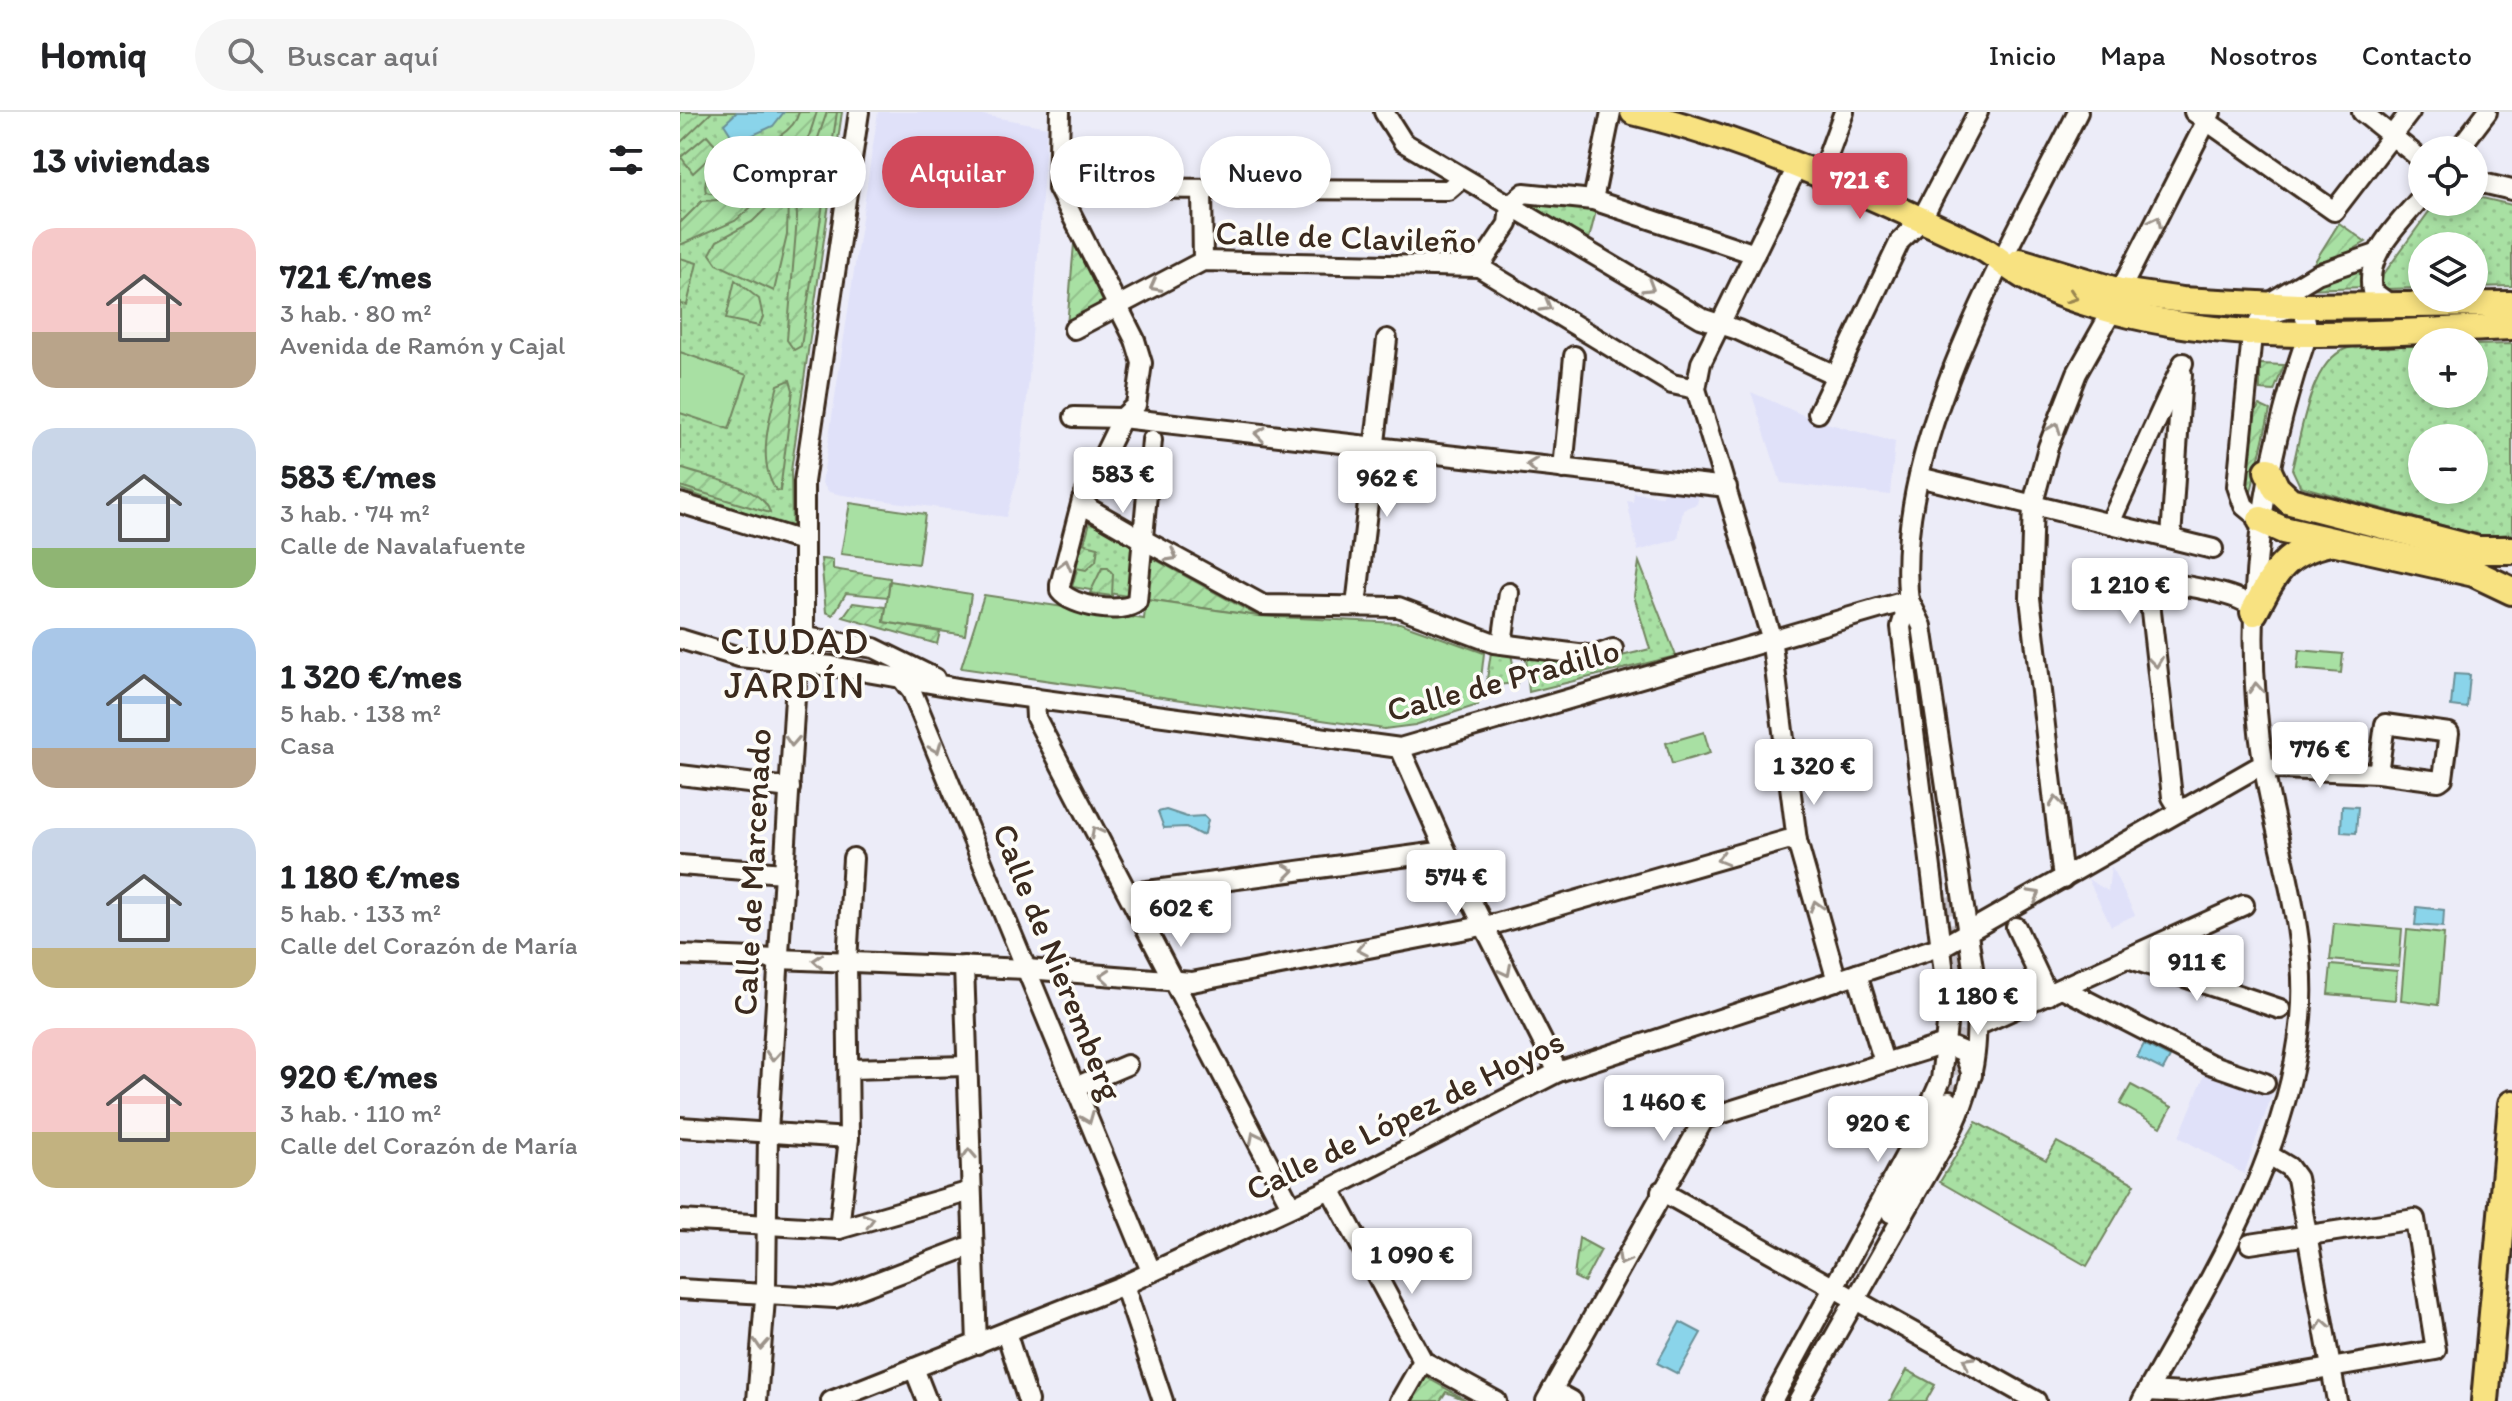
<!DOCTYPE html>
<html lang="es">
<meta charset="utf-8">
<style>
body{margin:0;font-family:Itim,sans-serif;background:#f6f6f6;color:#202124;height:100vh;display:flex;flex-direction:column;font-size:30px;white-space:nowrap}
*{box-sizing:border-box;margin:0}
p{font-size:26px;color:#757577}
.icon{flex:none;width:44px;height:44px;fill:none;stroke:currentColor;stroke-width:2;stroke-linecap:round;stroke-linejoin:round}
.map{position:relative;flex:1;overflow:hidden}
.panel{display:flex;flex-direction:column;background:#fff;width:680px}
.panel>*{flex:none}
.top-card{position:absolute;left:24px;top:24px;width:760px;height:72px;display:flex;gap:16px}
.fabs{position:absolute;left:1728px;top:24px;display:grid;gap:16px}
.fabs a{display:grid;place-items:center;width:80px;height:80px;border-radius:50%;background:#fff;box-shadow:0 4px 12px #0003;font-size:40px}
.price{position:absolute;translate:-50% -68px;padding:0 18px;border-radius:8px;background:#fff;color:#222;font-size:26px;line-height:52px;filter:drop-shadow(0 2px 4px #0008)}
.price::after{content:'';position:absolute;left:50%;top:48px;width:24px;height:18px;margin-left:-12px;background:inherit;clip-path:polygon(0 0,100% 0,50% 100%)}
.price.selected{background:#d1495b;color:#fff}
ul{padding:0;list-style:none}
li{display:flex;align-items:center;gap:24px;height:200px;padding:0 32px}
li span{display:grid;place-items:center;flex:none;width:224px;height:160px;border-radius:24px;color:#555}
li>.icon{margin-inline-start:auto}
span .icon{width:96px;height:96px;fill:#fffc;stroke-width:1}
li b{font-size:34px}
h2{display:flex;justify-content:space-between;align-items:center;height:96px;padding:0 32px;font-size:34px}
.pill{padding:0 28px;border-radius:36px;background:#fff;box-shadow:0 4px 12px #0003;font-size:28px;line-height:72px}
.pill.selected{background:#d1495b;color:#fff}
header{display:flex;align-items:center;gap:48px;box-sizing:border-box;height:112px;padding:0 40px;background:#fff;border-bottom:2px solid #e0e0e0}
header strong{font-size:38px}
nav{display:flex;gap:44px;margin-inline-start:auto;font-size:28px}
.search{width:560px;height:72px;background:#f6f6f6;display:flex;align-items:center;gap:20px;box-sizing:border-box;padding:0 28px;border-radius:44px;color:#757577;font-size:30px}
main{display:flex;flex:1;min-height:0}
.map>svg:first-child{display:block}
</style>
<header>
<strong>Homiq</strong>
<div class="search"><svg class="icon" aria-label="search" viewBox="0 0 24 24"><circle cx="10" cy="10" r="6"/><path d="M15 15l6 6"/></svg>Buscar aquí</div>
<nav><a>Inicio</a><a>Mapa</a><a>Nosotros</a><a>Contacto</a></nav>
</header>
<main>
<section class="panel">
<h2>13 viviendas<svg class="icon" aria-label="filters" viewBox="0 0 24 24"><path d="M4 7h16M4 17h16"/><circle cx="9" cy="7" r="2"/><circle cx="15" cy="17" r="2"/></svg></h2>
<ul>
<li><span style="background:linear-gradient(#f6c9c9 65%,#b9a48a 0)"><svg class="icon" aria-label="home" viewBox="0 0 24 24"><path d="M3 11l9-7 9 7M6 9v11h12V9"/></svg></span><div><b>721 €/mes</b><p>3 hab. · 80 m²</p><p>Avenida de Ramón y Cajal</p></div></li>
<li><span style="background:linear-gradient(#c9d6e8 75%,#8fb573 0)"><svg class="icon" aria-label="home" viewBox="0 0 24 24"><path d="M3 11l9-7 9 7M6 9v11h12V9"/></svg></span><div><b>583 €/mes</b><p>3 hab. · 74 m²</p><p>Calle de Navalafuente</p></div></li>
<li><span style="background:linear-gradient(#a9c7e8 75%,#b9a48a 0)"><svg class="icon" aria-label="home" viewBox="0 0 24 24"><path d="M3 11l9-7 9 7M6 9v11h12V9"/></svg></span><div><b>1 320 €/mes</b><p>5 hab. · 138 m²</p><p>Casa</p></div></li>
<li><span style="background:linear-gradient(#c9d6e8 75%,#c2b280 0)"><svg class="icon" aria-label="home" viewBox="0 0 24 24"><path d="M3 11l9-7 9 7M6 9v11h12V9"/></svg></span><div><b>1 180 €/mes</b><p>5 hab. · 133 m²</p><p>Calle del Corazón de María</p></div></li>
<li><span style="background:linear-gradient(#f6c9c9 65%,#c2b280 0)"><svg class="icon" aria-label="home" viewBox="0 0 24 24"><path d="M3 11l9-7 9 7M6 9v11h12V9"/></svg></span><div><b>920 €/mes</b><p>3 hab. · 110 m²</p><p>Calle del Corazón de María</p></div></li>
</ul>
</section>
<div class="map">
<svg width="1832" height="1289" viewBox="0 0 1832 1289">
<defs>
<pattern id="grass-dots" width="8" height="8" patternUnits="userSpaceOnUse" patternTransform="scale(2)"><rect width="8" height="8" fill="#a8e0a3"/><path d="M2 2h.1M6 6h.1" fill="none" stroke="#92c08c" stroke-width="1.8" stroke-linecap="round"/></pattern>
<pattern id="garden-furrows" width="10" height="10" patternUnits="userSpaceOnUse" patternTransform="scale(2)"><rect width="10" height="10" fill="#a8e0a3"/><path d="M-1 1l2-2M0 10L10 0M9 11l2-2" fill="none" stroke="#92c08c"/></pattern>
</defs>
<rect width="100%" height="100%" fill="#ececf8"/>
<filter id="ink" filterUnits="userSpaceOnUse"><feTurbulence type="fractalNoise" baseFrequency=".0125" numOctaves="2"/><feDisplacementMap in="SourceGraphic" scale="16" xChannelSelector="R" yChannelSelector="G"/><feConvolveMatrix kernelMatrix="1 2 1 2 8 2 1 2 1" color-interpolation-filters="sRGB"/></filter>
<g filter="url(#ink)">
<g fill="#e0e1f9">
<path d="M198,0H287L367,15L349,266L339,361L326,405L163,383L149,380L142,371Z"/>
<path d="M1071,280L1132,307L1215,330L1210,383L1101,371Z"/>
<path d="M983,378L1019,382L1017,392L1003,397L998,427L958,439L947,389L953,390L954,381L982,384Z"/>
<path d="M1431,754L1455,803L1431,814L1408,767L1428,779Z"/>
<path d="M1528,954L1594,977L1564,1062L1499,1025Z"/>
</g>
<g fill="url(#grass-dots)" stroke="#728560" stroke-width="2" fill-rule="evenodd">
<path d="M0,0H162L111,359L112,417L0,377Z"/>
<path d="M1794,84L1832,93V174L1794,175V134H1742V176L1706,177L1702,173L1703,163L1756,90H1794Z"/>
<path d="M847,86L917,95L908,131L843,93Z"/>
<path d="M1832,232V422L1801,424L1620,374L1612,357C1622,321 1630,241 1673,235C1695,231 1720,234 1742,234V282H1794V233ZM1742,326H1794V378H1742Z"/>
<path d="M410,410L453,432L447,484L392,475Z"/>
<path d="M959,450L996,544L849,580L846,545L917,550L970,537L954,484Z"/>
<path d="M811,540L831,542L837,571L806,574Z"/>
<path d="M1296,1010L1366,1048L1377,1030L1455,1072L1407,1154L1260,1070Z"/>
</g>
<g fill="url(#garden-furrows)" stroke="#728560" stroke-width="2">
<path d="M0,0H32L0,31Z"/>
<path d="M119,0H137C132,13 129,29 121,41C109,58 45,88 26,80C15,39 109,42 119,0Z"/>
<path d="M147,0H157L153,27L121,234L114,238L107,228L117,106L116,68L131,46Z"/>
<path d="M27,23L39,37L13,61L1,45Z"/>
<path d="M100,70L55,109L0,133V111L22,89L55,87Z"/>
<path d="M101,82L108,89L107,123L94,179L37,152L30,142L37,129L72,110Z"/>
<path d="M1659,111L1686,130L1660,145L1634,151Z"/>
<path d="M394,132L427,194L387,214Z"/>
<path d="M1692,145L1687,175L1621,177Z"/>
<path d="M0,146L17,151L7,193L0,192Z"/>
<path d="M55,168L79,187L83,205L79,214L46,207Z"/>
<path d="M1580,252L1604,253L1594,279L1580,278Z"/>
<path d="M110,268L113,278L100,379L96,378C76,350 90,303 98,273Z"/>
<path d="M1579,293L1590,298L1571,380L1568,382C1561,358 1568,315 1579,293Z"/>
<path d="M0,356C23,365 85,374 90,401L0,374Z"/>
<path d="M402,431L418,435L416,449L406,458L396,456Z"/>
<path d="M471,445L578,504L466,488Z"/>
<path d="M141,447L153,448V457L210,466L208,485L166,481L153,503L146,500Z"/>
<path d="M422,456H428L433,462L432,484L410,481Z"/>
<path d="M173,491L206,495L204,510L260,520L257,532L163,505Z"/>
<path d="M899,1126L921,1138L904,1170L894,1165Z"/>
<path d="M1227,1258L1255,1273L1246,1289H1210Z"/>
<path d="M744,1264L788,1289L766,1280L760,1289H729Z"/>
</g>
<g fill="#a8e0a3" stroke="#728560" stroke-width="2">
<path d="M0,240L67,263L49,317L0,301Z"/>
<path d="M170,391L245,402L238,452L161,442Z"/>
<path d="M210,469L291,482L285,523L204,510Z"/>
<path d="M304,483L464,507L466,488L578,504L720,511L804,541L798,593L735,613L704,617L281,556Z"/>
<path d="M1619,538L1663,542L1661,561L1617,557Z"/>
<path d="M1024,620L1030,641L992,652L986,631Z"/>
<path d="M1654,811L1722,817L1719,854L1650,848Z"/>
<path d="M1727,818L1764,822L1758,893L1721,888Z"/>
<path d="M1651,853L1717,859L1715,888L1648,882Z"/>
<path d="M1451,973L1492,995L1481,1015L1440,992Z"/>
</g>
<g fill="#8ad4ea" stroke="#6a9098" stroke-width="2">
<path d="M57,0H104L93,14L60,29L53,26L44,12Z"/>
<path d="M1774,562L1790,563L1787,596L1771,594Z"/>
<path d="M1662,694L1678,695L1676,721L1661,720Z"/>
<path d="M486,698L507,705L524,704L528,708L525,721L521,723L506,715L484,716L478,700Z"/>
<path d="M1737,795L1764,798L1763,815L1735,813Z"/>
<path d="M1464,932L1490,945L1483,958L1457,945Z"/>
<path d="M1000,1210L1021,1221L998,1262L977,1251Z"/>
</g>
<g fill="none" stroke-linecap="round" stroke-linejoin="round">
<path stroke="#c9c5cc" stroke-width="18" stroke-dasharray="18 9" stroke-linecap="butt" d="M1269,989L1284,926L1269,783"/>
<g stroke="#3b2a1e" stroke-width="24">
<g id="minor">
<path d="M380,0L378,76L455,228L462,251L456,293L442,306L402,388L380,473V479C392,495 443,503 457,490L472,328"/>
<path d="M704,0L723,30L1021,206L1058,218L1155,263"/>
<path d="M1514,0L1654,99L1730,0"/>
<path d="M1682,0L1742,48"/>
<path d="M1778,38L1807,0"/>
<path d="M1117,55L1021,251L1016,277L1091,525L1117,729L1157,869"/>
<path d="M1140,65L1164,0"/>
<path d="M1794,69L1832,78"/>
<path d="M378,76L768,78L782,66"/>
<path d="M522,77L523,149"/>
<path d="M913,88L931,0"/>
<path d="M830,93L844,81L913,88L1075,142"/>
<path d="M799,155L828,112L830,93"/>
<path d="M1440,179L1531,0"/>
<path d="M1586,193L1637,162L1696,142"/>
<path d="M1711,193L1692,179C1684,141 1721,111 1742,84"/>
<path d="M394,217L523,149L799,155L992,272L1016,277"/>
<path d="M1138,301L1220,129L1240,110L1298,0"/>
<path d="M394,305L442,306L1047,375"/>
<path d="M883,357L894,244"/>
<path d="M1239,365L1533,437"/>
<path d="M402,388L410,397L462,427L583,493L718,495L814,531L914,544L933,537"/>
<path d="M0,391L122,429"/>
<path d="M1430,411L1503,251"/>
<path d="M1491,426L1502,262"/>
<path d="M676,494L707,227"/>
<path d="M1230,499C1207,339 1328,139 1398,0"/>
<path d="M124,525L194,536L255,566"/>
<path d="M0,527L59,545L152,554L284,577L720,636L1229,488"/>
<path d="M822,532L829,481"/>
<path d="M222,567L232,580L471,1159"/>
<path d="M355,586L356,606L611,1094"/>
<path d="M720,636L766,739L878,960"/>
<path d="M0,663L110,676"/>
<path d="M1500,698L1492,685L1468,473L1478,469C1501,474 1560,480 1574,497"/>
<path d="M0,753L104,761"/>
<path d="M1383,767L1350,486L1353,391L1368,335L1397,261L1432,199"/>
<path d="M451,786L460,780L766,739"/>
<path d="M1336,815L1368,883"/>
<path d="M0,843L347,857L512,870L818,811L1107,728L1117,729"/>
<path d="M1448,846L1600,897"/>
<path d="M284,854L297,1232"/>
<path d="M1177,862L1204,950"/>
<path d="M1384,877L1530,952L1585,971"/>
<path d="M1297,914L1564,793"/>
<path d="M169,957L286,954"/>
<path d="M395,975L447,953"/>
<path d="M0,1015L169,1026"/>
<path d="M1589,1043L1609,1055L1617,1066L1657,1289"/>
<path d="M650,1077L743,1249L816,1289"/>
<path d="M981,1079L1356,1289"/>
<path d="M1211,1101L1269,989"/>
<path d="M0,1108L159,1117L291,1079"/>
<path d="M159,1117L169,1026L167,850L173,746"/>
<path d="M444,1173L483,1289"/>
<path d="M0,1177L155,1186L293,1133"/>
<path d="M326,1220L348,1289"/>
<path d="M234,1256L247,1289"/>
<path d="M872,1278L892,1289"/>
<path d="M1468,1279L1503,1281L1756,1238L1735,1107L1570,1132"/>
<path d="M77,1289L86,1174L88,1020L104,761L116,570L124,525V370L179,0"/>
<path d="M151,1289L444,1173L650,1077L878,960L1265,833L1576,656L1698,661L1759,669L1763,666L1769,621L1705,612L1698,661"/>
<path d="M720,1289L743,1249"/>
<path d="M866,1289L1024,1007L1265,932L1284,940L1292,963"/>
<path d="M1092,1289L1238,1020L1261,968L1267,913L1264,861L1221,515L1229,488"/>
<path d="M1118,1289L1269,1023C1299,964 1300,921 1293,856L1242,514L1229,488"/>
<path d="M1462,1289C1528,1170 1608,1045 1621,906C1629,824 1598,737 1584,656C1560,509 1579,361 1628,221L1624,200L1618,194L1582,204L1572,223L1557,374L1564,394L1581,408"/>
</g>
</g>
<g stroke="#3b2a1e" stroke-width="30">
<g id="major">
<path d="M953,0C1072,29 1188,82 1298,134C1313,141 1324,153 1338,161C1365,179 1402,191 1434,199C1564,234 1699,220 1832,215"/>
<path d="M1340,149L1440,179L1502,188L1618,194L1832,192"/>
</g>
</g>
<g stroke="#3b2a1e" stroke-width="32">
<g id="highway">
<path d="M1588,359L1596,376L1610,389L1798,438H1832"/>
<path d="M1581,408L1603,418L1794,461L1832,479"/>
<path d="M1574,500C1595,460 1604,440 1650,430"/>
<path d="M1805,1289L1832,992"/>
</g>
</g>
<use href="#minor" stroke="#fdfcf7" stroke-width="18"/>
<use href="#major" stroke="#f8e281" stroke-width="24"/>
<use href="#highway" stroke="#f8e281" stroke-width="26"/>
</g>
<defs><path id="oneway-chevron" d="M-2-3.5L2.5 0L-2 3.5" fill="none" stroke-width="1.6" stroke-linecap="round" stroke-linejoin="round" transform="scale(2)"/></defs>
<g stroke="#9c938a">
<use href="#oneway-chevron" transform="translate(1476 109) rotate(-63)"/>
<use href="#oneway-chevron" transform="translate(475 174) rotate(152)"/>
<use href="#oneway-chevron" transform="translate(969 175) rotate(31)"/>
<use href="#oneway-chevron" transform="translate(866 194) rotate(30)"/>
<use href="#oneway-chevron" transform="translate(1375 316) rotate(-69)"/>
<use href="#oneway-chevron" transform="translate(580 322) rotate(-173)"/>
<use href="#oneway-chevron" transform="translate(852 353) rotate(-174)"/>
<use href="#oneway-chevron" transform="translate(492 444) rotate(29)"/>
<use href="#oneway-chevron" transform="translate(385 453) rotate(-75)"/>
<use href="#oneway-chevron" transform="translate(1476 550) rotate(83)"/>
<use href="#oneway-chevron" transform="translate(1576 576) rotate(-94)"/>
<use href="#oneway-chevron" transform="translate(112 629) rotate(93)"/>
<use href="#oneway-chevron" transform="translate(256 636) rotate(68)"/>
<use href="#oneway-chevron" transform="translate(1376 690) rotate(-97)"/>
<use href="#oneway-chevron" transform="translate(416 720) rotate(-118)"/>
<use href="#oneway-chevron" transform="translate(1042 747) rotate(164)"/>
<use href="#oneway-chevron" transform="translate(609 759) rotate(-8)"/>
<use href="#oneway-chevron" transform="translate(1355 783) rotate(-29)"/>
<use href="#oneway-chevron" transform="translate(1136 794) rotate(-106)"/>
<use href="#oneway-chevron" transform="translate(682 837) rotate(169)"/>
<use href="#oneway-chevron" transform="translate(138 849) rotate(-176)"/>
<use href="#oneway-chevron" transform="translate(826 859) rotate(63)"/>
<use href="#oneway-chevron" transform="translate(425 864) rotate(-175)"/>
<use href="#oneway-chevron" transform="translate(93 944) rotate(94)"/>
<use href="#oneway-chevron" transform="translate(408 1006) rotate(68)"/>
<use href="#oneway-chevron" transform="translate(575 1025) rotate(-117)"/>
<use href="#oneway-chevron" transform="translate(289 1042) rotate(-93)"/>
<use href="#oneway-chevron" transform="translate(189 1108) rotate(-16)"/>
<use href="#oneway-chevron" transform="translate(943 1148) rotate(119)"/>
<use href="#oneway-chevron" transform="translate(1643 1212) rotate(-100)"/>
<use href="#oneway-chevron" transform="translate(81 1232) rotate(94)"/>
<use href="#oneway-chevron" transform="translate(1288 1250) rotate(-150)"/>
</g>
<use stroke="#9a8650" href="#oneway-chevron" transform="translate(1392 185) rotate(19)"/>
</g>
<g text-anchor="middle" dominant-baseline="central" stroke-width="7" stroke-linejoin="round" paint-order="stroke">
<g font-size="34" fill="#3b2a1e" stroke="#fdfcf7">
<text transform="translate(666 125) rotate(2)">Calle de Clavileño</text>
<text transform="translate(823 568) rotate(-15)">Calle de Pradillo</text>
<text transform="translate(72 760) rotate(-87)">Calle de Marcenado</text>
<text transform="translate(378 850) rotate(68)">Calle de Nieremberg</text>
<text transform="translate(725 1003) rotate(-26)">Calle de López de Hoyos</text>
</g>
<g font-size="38" letter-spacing="2" fill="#3b2a1e" stroke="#fdfcf7">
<text x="115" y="529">CIUDAD<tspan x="115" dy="44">JARDÍN</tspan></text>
</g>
</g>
</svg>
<div class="fabs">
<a><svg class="icon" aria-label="locate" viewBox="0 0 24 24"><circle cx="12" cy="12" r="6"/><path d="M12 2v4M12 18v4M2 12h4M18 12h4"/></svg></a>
<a><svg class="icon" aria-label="layers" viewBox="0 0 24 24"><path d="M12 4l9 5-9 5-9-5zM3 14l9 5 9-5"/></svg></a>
<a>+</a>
<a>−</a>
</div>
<b class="price selected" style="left:1180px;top:109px">721 €</b>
<b class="price" style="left:443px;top:403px">583 €</b>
<b class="price" style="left:707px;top:407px">962 €</b>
<b class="price" style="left:1450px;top:514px">1 210 €</b>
<b class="price" style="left:1640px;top:678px">776 €</b>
<b class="price" style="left:1134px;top:695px">1 320 €</b>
<b class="price" style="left:776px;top:806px">574 €</b>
<b class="price" style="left:501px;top:837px">602 €</b>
<b class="price" style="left:1517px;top:891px">911 €</b>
<b class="price" style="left:1298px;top:925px">1 180 €</b>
<b class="price" style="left:984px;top:1031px">1 460 €</b>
<b class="price" style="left:1198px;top:1052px">920 €</b>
<b class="price" style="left:732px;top:1184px">1 090 €</b>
<div class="top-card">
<a class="pill">Comprar</a>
<a class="pill selected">Alquilar</a>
<a class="pill">Filtros</a>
<a class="pill">Nuevo</a>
</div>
</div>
</main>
